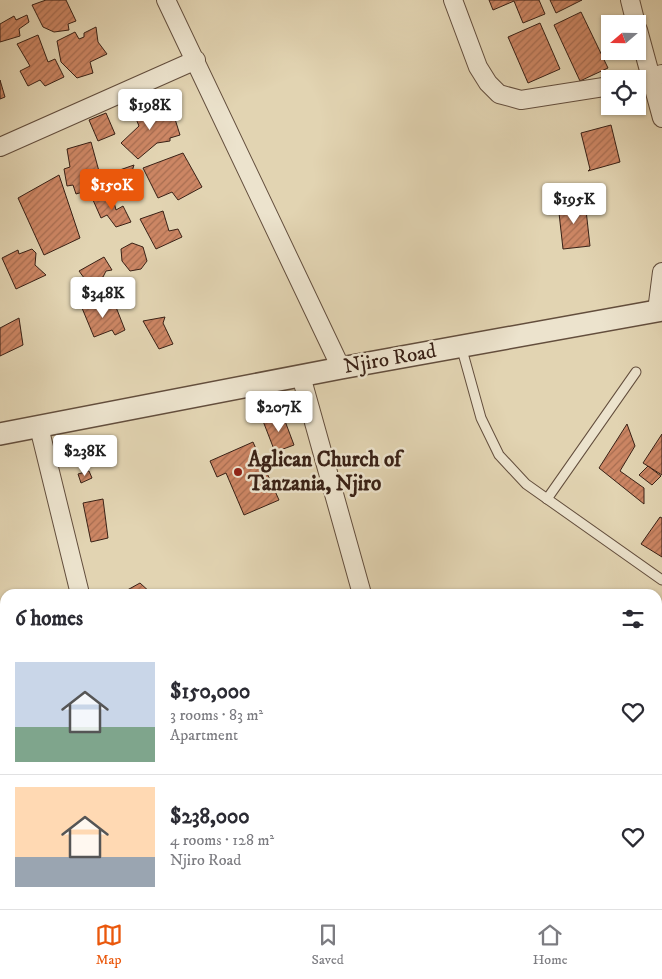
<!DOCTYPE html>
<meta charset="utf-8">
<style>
body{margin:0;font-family:"IM FELL DW Pica",serif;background:#f2f2f3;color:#2b2b33;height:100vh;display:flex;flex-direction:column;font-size:19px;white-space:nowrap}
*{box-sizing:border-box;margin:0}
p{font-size:16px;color:#7c7c81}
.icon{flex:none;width:28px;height:28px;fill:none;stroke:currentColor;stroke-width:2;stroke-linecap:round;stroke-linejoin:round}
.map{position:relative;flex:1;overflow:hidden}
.side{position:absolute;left:0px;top:589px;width:662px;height:321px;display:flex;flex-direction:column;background:#fff;border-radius:15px 15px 0 0;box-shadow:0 1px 4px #0004}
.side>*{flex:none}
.needle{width:32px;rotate:250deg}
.fabs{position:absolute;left:601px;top:15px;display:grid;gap:10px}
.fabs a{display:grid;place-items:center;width:45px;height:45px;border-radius:0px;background:#fff;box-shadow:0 1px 4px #0004;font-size:25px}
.price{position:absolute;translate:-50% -42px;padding:0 11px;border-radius:5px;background:#fff;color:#222;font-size:16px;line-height:32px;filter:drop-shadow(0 1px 2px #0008)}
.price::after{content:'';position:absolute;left:50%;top:30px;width:15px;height:11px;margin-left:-8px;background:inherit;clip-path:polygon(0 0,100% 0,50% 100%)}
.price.active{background:#ea580c;color:#fff}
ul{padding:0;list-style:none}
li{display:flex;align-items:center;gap:15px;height:125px;padding:0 15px}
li+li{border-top:1px solid #e1e1e2}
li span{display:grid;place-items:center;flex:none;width:140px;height:100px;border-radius:0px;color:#555}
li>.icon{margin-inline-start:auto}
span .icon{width:60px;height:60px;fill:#fffc;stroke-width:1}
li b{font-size:21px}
h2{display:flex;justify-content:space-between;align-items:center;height:60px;padding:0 15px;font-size:21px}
.dock{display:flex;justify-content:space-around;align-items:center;height:70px;border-top:1px solid #e1e1e2;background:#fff;font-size:14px;color:#7c7c81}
.dock a{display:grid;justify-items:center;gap:2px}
.dock .active{color:#ea580c}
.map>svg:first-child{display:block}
</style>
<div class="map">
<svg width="662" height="909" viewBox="0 0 662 909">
<defs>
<pattern id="building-hatch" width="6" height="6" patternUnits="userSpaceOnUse" patternTransform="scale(1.25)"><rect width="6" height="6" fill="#cc8664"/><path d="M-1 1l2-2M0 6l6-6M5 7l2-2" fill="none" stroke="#a76d51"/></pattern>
</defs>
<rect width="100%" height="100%" fill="#e2d4b2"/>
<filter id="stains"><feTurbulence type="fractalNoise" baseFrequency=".004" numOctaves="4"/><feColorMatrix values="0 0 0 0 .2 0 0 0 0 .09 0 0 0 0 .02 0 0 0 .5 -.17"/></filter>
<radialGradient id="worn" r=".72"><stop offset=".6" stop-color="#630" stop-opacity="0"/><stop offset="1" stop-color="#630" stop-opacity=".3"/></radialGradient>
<g fill="url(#building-hatch)" stroke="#392116">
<path d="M46,0H66L76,21L68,24L69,30L54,32L43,27L32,5Z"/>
<path d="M489,0H539L545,14L523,23L514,1L493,10Z"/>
<path d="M550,0H582L556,13Z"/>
<path d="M581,12L608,68L580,81L554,25Z"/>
<path d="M27,15L29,22L19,29L20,36L0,42V24L14,16L16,20Z"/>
<path d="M540,23L560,69L528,83L508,37Z"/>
<path d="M96,27L98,42L107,54L90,62L93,73L77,78L61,62L57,41L75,32L79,39L84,37V33Z"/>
<path d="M38,35L48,62L55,59L64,77L45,86L40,80L28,86L20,71L30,66L17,44Z"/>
<path d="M0,80L5,97L0,99Z"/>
<path d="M145,104L175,119L180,135L170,138V141L157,143L138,159L121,143L139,126L134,114Z"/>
<path d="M106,113L115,134L98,141L89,120Z"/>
<path d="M611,125L620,162L588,171L590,169L581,133Z"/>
<path d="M91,142L103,186L76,194L73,185L67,186L64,169L70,167L67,149Z"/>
<path d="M183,153L202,187L178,200L172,192L158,198L143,168Z"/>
<path d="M134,165L125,194L117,187L114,172Z"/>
<path d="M59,175L80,238L44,255L18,198Z"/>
<path d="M112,194L116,210L123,206L131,222L116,227L107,215L101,218L93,200Z"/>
<path d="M585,201L590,246L563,249L558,204Z"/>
<path d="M163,211L169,231L178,229L182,237L156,249L140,219Z"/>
<path d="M132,243L143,247L147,261L141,269L130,271L122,261L121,249Z"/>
<path d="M32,249L36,253L35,265L46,275L16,289L2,258L18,250L19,254Z"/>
<path d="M104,257L112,270L106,271L103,277L87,282L79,271Z"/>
<path d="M97,300L100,309L114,302L125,330L115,335L112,330L94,337L82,308Z"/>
<path d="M165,317L163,323L173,344L159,349L143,321Z"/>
<path d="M19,318L23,345L0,356V328Z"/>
<path d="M282,413L294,445L275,452L263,421Z"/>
<path d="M627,424L635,446L620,471L644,488V504L599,468Z"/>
<path d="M662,434V475L643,463Z"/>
<path d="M253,442L279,500L244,515L226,473L217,477L210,461Z"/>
<path d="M648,466L661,476L652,485L639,475Z"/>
<path d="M89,471L92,478L81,483L78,474Z"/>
<path d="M103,499L108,538L91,542L83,503Z"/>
<path d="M660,517L662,518V557L641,544Z"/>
<path d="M140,583L152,594H120Z"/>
</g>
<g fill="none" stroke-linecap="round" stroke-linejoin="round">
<g stroke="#634e3d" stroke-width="11">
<g id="service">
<path d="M461,346L481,418L499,455L526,484L662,580"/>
<path d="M547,499L636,372"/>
</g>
</g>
<g stroke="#634e3d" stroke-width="20">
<g id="minor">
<path d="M166,0L341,368"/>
<path d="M453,0L478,67L488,83L499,94L521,100L610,86"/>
<path d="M630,0L636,24"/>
<path d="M638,30L662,118"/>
<path d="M638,81L662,74"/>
<path d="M0,147L196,60"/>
<path d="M657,311L662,272"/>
<path d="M301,376L362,594"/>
<path d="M39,427L80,594"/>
<path d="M0,878L5,877"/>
<path d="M172,905L174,909"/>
<path d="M436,905L437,909"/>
<path d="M45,909L47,905"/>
</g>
</g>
<g stroke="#634e3d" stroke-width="24">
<path id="tertiary" d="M0,434L341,368L662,310"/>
</g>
<use href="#service" stroke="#ece3cd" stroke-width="9"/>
<use href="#minor" stroke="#ece3cd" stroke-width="18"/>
<use href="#tertiary" stroke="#ece3cd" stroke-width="21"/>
</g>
<circle fill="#8f2418" stroke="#ece3cd" stroke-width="2" cx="238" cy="472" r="5"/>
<g text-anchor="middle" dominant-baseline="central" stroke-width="5" stroke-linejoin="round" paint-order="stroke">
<g font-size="21" fill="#392116" stroke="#ece3cd">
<text transform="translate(390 359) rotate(-10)">Njiro Road</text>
</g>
<g font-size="21" font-weight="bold" fill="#392116" stroke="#ece3cd" text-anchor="start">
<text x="248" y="460">Aglican Church of<tspan x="248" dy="24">Tanzania, Njiro</tspan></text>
</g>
</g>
<rect width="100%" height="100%" filter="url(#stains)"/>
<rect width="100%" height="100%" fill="url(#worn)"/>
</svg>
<div class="fabs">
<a><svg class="needle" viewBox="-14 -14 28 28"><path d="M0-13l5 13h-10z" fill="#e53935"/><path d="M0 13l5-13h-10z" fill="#7c7c81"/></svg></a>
<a><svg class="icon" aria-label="locate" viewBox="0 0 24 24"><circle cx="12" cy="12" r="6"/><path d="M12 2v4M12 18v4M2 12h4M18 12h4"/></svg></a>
</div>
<b class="price" style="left:150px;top:131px">$198K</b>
<b class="price active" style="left:112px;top:211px">$150K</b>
<b class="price" style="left:574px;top:225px">$195K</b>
<b class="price" style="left:103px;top:319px">$348K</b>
<b class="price" style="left:279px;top:433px">$207K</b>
<b class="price" style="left:85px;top:477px">$238K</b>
<section class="side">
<h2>6 homes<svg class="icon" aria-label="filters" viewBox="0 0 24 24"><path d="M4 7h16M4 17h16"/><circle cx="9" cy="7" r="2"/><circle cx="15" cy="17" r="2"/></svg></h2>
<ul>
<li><span style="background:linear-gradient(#c9d6e8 65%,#7fa58c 0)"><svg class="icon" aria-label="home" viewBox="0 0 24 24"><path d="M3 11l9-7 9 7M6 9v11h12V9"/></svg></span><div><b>$150,000</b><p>3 rooms · 83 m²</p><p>Apartment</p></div><svg class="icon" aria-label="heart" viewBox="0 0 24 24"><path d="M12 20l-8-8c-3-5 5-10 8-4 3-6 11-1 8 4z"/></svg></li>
<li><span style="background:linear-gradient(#ffd9b3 70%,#9aa5b1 0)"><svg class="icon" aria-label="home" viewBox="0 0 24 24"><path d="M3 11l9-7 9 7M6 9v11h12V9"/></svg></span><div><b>$238,000</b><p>4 rooms · 128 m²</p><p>Njiro Road</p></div><svg class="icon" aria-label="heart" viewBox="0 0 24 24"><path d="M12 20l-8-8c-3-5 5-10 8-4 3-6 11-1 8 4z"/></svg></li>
</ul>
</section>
</div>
<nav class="dock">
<a class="active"><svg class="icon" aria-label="map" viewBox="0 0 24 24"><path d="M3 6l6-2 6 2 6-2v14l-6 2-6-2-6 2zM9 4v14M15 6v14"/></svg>Map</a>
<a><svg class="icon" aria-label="saved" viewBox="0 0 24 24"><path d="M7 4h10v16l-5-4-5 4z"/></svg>Saved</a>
<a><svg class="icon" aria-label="home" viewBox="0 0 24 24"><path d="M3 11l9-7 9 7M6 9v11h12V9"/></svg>Home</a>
</nav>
